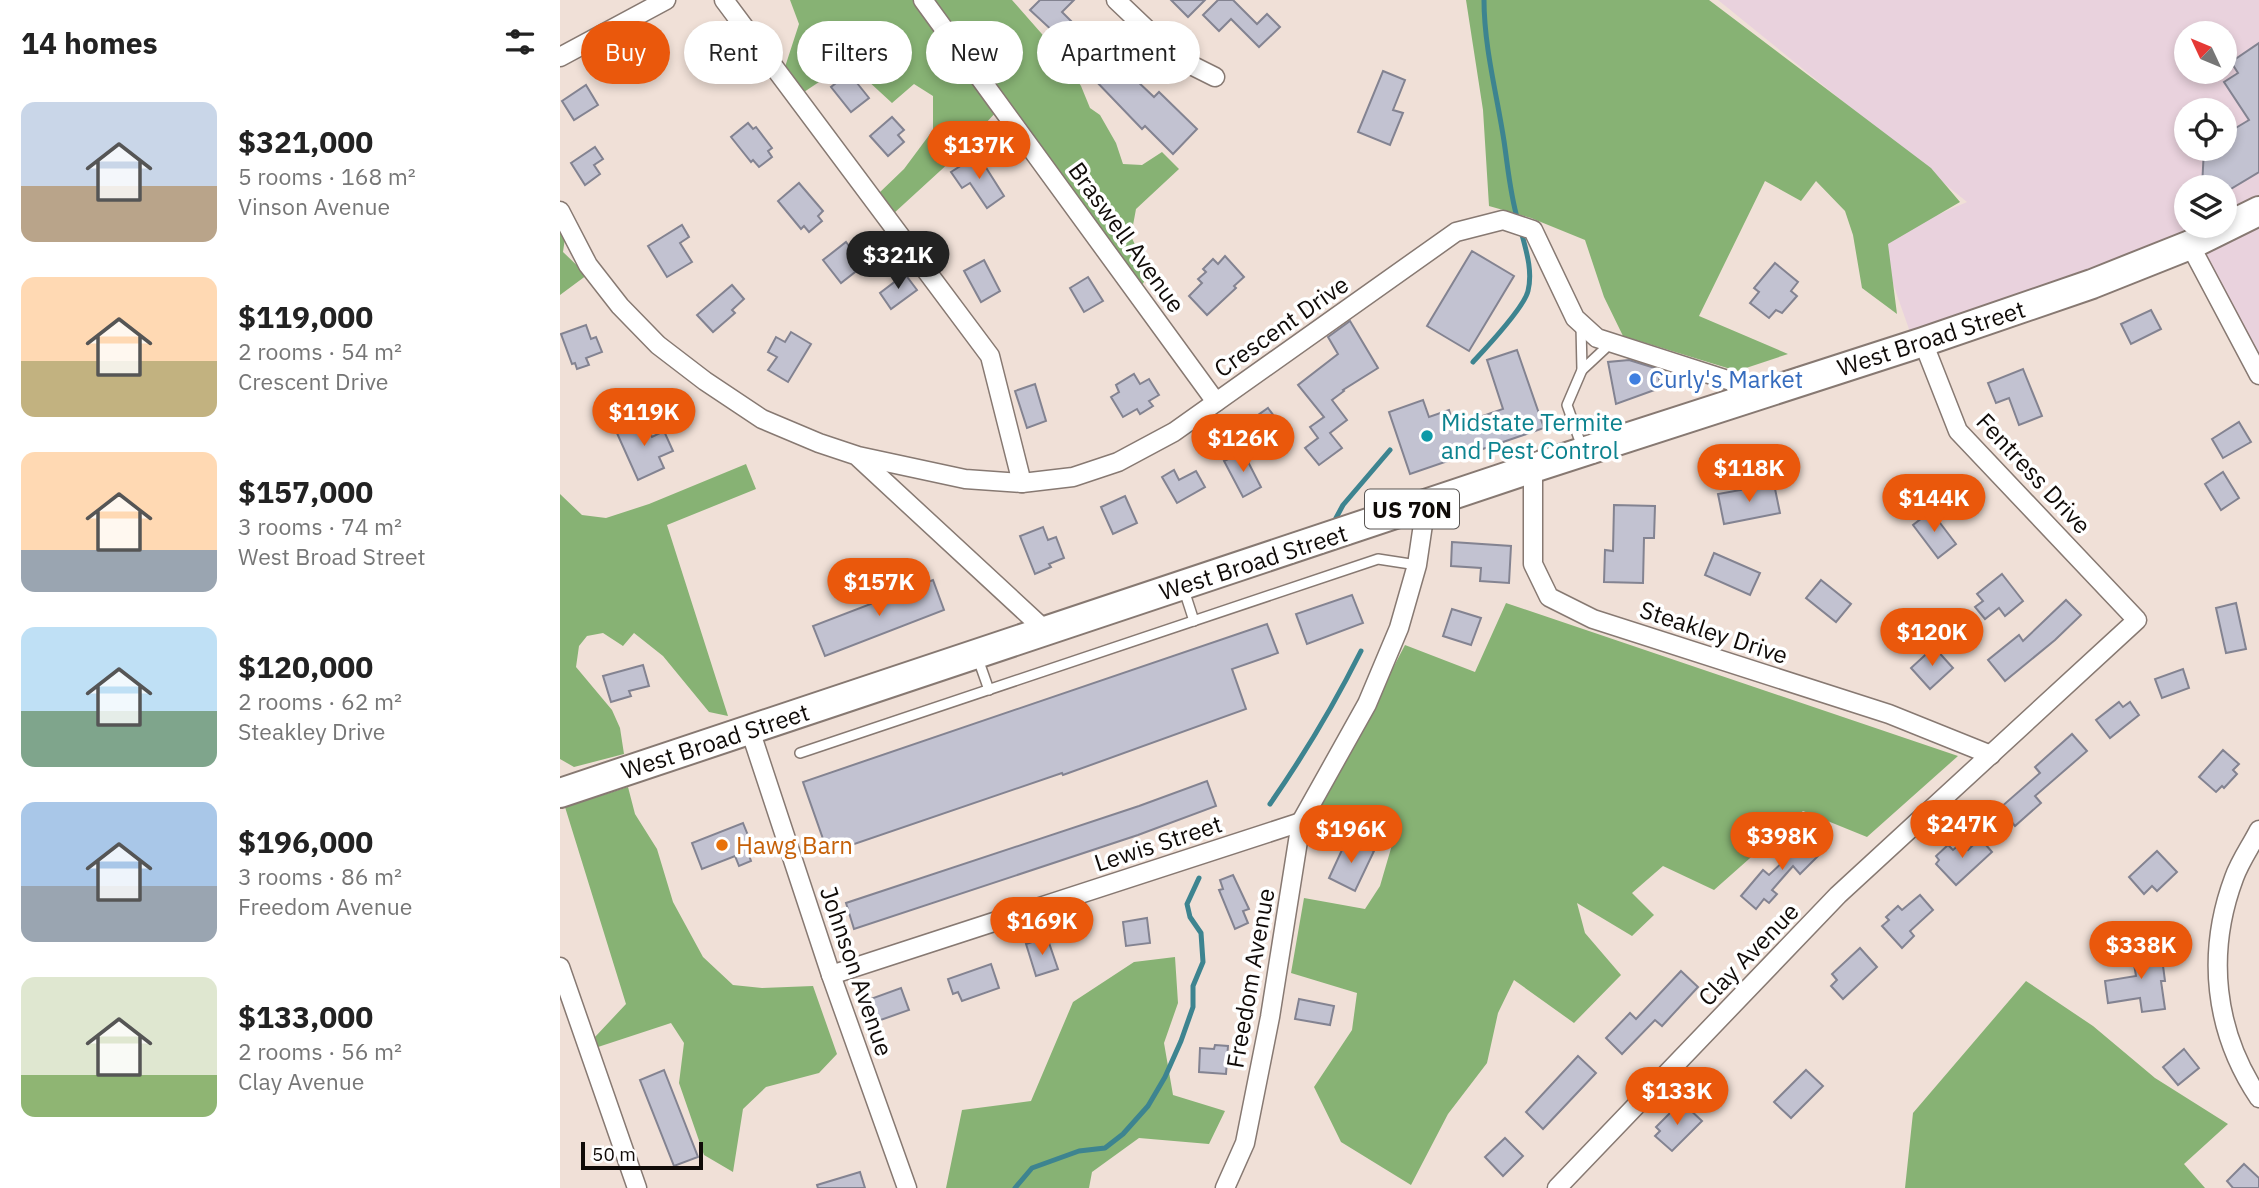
<!DOCTYPE html>
<meta charset="utf-8">
<style>
body{margin:0;font-family:"IBM Plex Sans",sans-serif;background:#f6f6f6;color:#222;height:100vh;display:flex;flex-direction:column;font-size:26px;white-space:nowrap}
*{box-sizing:border-box;margin:0}
p{font-size:23px;color:#767676}
.icon{flex:none;width:38px;height:38px;fill:none;stroke:currentColor;stroke-width:2;stroke-linecap:round;stroke-linejoin:round}
.map{position:relative;flex:1;overflow:hidden}
.side{display:flex;flex-direction:column;background:#fff;width:560px}
.side>*{flex:none}
.guide{position:absolute;left:21px;top:21px;width:665px;height:63px;display:flex;gap:14px}
.needle{width:46px;rotate:314deg}
.fabs{position:absolute;left:1614px;top:21px;display:grid;gap:14px}
.fabs a{display:grid;place-items:center;width:63px;height:63px;border-radius:50%;background:#fff;box-shadow:0 4px 10px #0003;font-size:35px}
.scale{position:absolute;left:21px;bottom:18px;width:122px;box-sizing:border-box;padding-left:7px;border:4px solid #100b08;border-top:0;font-size:19px;line-height:24px;white-space:nowrap;color:#100b08;-webkit-text-stroke:5px #fff;paint-order:stroke}
.price{position:absolute;translate:-50% -60px;padding:0 16px;border-radius:24px;background:#ea580c;color:#fff;font-size:23px;line-height:46px;filter:drop-shadow(0 2px 4px #0008)}
.price::after{content:'';position:absolute;left:50%;top:42px;width:21px;height:16px;margin-left:-10px;background:inherit;clip-path:polygon(0 0,100% 0,50% 100%)}
.price.current{background:#222;color:#fff}
ul{padding:0;list-style:none}
li{display:flex;align-items:center;gap:21px;height:175px;padding:0 21px}
li span{display:grid;place-items:center;flex:none;width:196px;height:140px;border-radius:14px;color:#555}
li>.icon{margin-inline-start:auto}
span .icon{width:84px;height:84px;fill:#fffc;stroke-width:1}
li b{font-size:30px}
h2{display:flex;justify-content:space-between;align-items:center;height:84px;padding:0 21px;font-size:30px}
.chip{padding:0 24px;border-radius:32px;background:#fff;box-shadow:0 4px 10px #0003;font-size:24px;line-height:63px}
.chip.current{background:#ea580c;color:#fff}
main{display:flex;flex:1;min-height:0}
.map>svg:first-child{display:block}
</style>
<main>
<section class="side">
<h2>14 homes<svg class="icon" aria-label="filters" viewBox="0 0 24 24"><path d="M4 7h16M4 17h16"/><circle cx="9" cy="7" r="2"/><circle cx="15" cy="17" r="2"/></svg></h2>
<ul>
<li><span style="background:linear-gradient(#c9d6e8 60%,#b9a48a 0)"><svg class="icon" aria-label="home" viewBox="0 0 24 24"><path d="M3 11l9-7 9 7M6 9v11h12V9"/></svg></span><div><b>$321,000</b><p>5 rooms · 168 m²</p><p>Vinson Avenue</p></div></li>
<li><span style="background:linear-gradient(#ffd9b3 60%,#c2b280 0)"><svg class="icon" aria-label="home" viewBox="0 0 24 24"><path d="M3 11l9-7 9 7M6 9v11h12V9"/></svg></span><div><b>$119,000</b><p>2 rooms · 54 m²</p><p>Crescent Drive</p></div></li>
<li><span style="background:linear-gradient(#ffd9b3 70%,#9aa5b1 0)"><svg class="icon" aria-label="home" viewBox="0 0 24 24"><path d="M3 11l9-7 9 7M6 9v11h12V9"/></svg></span><div><b>$157,000</b><p>3 rooms · 74 m²</p><p>West Broad Street</p></div></li>
<li><span style="background:linear-gradient(#bfe0f5 60%,#7fa58c 0)"><svg class="icon" aria-label="home" viewBox="0 0 24 24"><path d="M3 11l9-7 9 7M6 9v11h12V9"/></svg></span><div><b>$120,000</b><p>2 rooms · 62 m²</p><p>Steakley Drive</p></div></li>
<li><span style="background:linear-gradient(#a9c7e8 60%,#9aa5b1 0)"><svg class="icon" aria-label="home" viewBox="0 0 24 24"><path d="M3 11l9-7 9 7M6 9v11h12V9"/></svg></span><div><b>$196,000</b><p>3 rooms · 86 m²</p><p>Freedom Avenue</p></div></li>
<li><span style="background:linear-gradient(#dfe7d0 70%,#8fb573 0)"><svg class="icon" aria-label="home" viewBox="0 0 24 24"><path d="M3 11l9-7 9 7M6 9v11h12V9"/></svg></span><div><b>$133,000</b><p>2 rooms · 56 m²</p><p>Clay Avenue</p></div></li>
</ul>
</section>
<div class="map">
<svg width="1699" height="1188" viewBox="0 0 1699 1188">
<rect width="100%" height="100%" fill="#f0e0d7"/>
<path fill="#e9d2dd" fill-rule="evenodd" d="M1158,0H1699V356L1631,231L1509,278L1350,332L1318,241L1407,202ZM1626,33H1664V72H1626ZM1626,110H1664V149H1626ZM1626,187H1664V226H1626Z"/>
<g fill="#87b274">
<path d="M230,0H356L437,111L392,160L333,214L318,194L344,169L373,130V96L354,84L332,103L294,68L277,70L241,94L224,70L239,24Z"/>
<path d="M371,0H452L503,58L521,86L530,108L540,115L556,143L563,164L582,165L602,152L619,169L576,209L571,236L588,273L581,288Z"/>
<path d="M906,0H1149L1371,168L1400,202L1328,244L1337,314L1302,288L1293,235L1285,211L1256,181L1241,201L1205,181L1139,316L1228,354L1177,371L1063,336L1044,297L1025,240L971,218L929,206L923,110Z"/>
<path d="M0,226L5,238L3,252L27,275L0,295Z"/>
<path d="M186,464L196,489L107,525L168,716L149,712L103,656L74,633L63,646L43,633L27,636L19,646L16,667L52,710L60,728L64,754L14,767L0,759V494L22,515L46,518L89,504Z"/>
<path d="M946,603L1398,756L1307,837L1243,811L1154,890L1103,866L1072,893L1094,915L1072,936L1017,903L1025,933L1061,975L1014,1023L954,980L938,1013L927,1063L888,1114L851,1185L781,1142L754,1087L792,1030L797,993L731,973L744,898L805,909L820,886L834,838L758,811L845,645L915,672Z"/>
<path d="M68,787L75,814L97,849L113,902L143,957L173,985L202,988L253,986L277,1054L259,1073L206,1087L183,1109L173,1172L144,1155L119,1083L124,1043L111,1023L38,1047L35,1037L66,1004L5,807Z"/>
<path d="M615,957L618,1003L604,1043L613,1095L665,1111L649,1144L579,1138L532,1172L529,1188H386L402,1110L471,1101L513,1002L574,962Z"/>
<path d="M1466,981L1533,1026L1595,1078L1668,1124L1624,1164L1645,1188H1345L1353,1113Z"/>
</g>
<g fill="none" stroke-linecap="round" stroke-linejoin="round">
<g stroke="#3d8490" stroke-width="5">
<path d="M924,0C924,47 937,95 944,141C948,168 950,194 958,221"/>
<path d="M913,362C926,348 964,308 968,291C973,271 966,250 961,231"/>
<path d="M776,518L783,505L830,450"/>
<path d="M710,804C744,755 774,705 801,651"/>
<path d="M455,1188L472,1168L519,1151L545,1148L563,1134L588,1106L605,1077L621,1041L633,1007V986L643,962L641,933L630,917L627,904L639,878"/>
</g>
</g>
<g fill="#c2c2d1" stroke="#838391" stroke-width="2">
<path d="M480,0H514L502,12L522,32L527,28L577,77L575,79L594,97L599,92L637,129L613,154L585,126L582,129L506,50L509,46L470,10Z"/>
<path d="M611,0H645L628,17Z"/>
<path d="M658,0H673L697,24L707,14L720,27L699,47L671,19L659,31L643,15Z"/>
<path d="M1699,43V172L1664,193V187H1642L1644,149H1664V135L1689,120L1664,82L1678,73L1671,62Z"/>
<path d="M823,71L845,80L833,110L843,113L830,145L798,132Z"/>
<path d="M289,73L309,98L291,112L271,87Z"/>
<path d="M26,85L38,105L14,120L2,101Z"/>
<path d="M332,117L344,130L338,135L344,142L328,156L310,136Z"/>
<path d="M188,123L193,129L196,127L212,148L208,151L212,157L199,167L193,160L191,162L171,137Z"/>
<path d="M35,147L43,159L34,165L40,174L25,185L11,163Z"/>
<path d="M418,155L444,196L427,208L410,183L402,188L391,172Z"/>
<path d="M239,183L263,211L258,216L262,221L249,232L244,226L241,229L218,201Z"/>
<path d="M122,225L129,237L120,243L132,262L107,277L88,246Z"/>
<path d="M286,242L304,265L281,283L263,260Z"/>
<path d="M912,251L954,276L909,351L867,326Z"/>
<path d="M665,256L684,277L674,286L676,288L647,315L629,296L642,283L638,279L646,272L643,269L653,259L658,264Z"/>
<path d="M424,260L440,291L421,302L404,271Z"/>
<path d="M1215,263L1238,282L1231,291L1237,296L1222,313L1216,310L1209,318L1190,303L1199,292L1194,288Z"/>
<path d="M345,274L357,290L331,309L320,293Z"/>
<path d="M528,277L543,301L524,312L510,288Z"/>
<path d="M172,285L184,299L172,310L175,313L153,332L137,315Z"/>
<path d="M1591,310L1601,329L1571,344L1561,324Z"/>
<path d="M790,321L818,368L783,390L784,391L772,400L787,420L770,433L782,448L759,465L745,448L758,438L750,427L764,417L738,385L778,354L768,337Z"/>
<path d="M26,325L31,339L36,337L42,352L26,358L29,365L17,369L15,363L12,364L1,334Z"/>
<path d="M231,332L251,344L228,382L208,370L217,357L208,352L216,337L225,342Z"/>
<path d="M957,350L984,428L850,474L829,412L863,400L869,417L889,410L894,426L943,409L927,360Z"/>
<path d="M1069,360L1098,369L1100,388L1056,404L1048,362Z"/>
<path d="M1463,369L1482,416L1459,425L1449,398L1436,403L1428,383Z"/>
<path d="M574,374L580,384L589,379L599,395L589,401L593,406L580,414L577,409L563,417L551,397L559,392L556,385Z"/>
<path d="M475,384L486,421L467,428L455,391Z"/>
<path d="M708,408L720,424L686,449L674,432Z"/>
<path d="M83,418L92,437L104,431L113,451L99,457L104,468L78,480L56,431Z"/>
<path d="M1679,422L1691,442L1663,458L1652,439Z"/>
<path d="M683,452L701,487L683,497L664,461Z"/>
<path d="M614,470L619,480L636,471L645,487L617,503L602,477Z"/>
<path d="M1663,472L1679,498L1661,510L1645,484Z"/>
<path d="M1214,484L1220,513L1164,524L1158,494Z"/>
<path d="M565,496L577,523L553,534L541,507Z"/>
<path d="M1054,505L1095,506L1094,538H1084L1083,583L1044,582L1045,550L1053,551Z"/>
<path d="M1371,511L1396,544L1378,558L1353,525Z"/>
<path d="M483,527L488,540L496,537L504,558L489,564L491,567L475,574L460,536Z"/>
<path d="M892,542L951,546L949,583L920,581L921,568L891,566Z"/>
<path d="M1154,553L1200,573L1190,595L1145,575Z"/>
<path d="M1442,574L1463,601L1445,616L1439,608L1425,619L1415,607L1423,601L1417,594Z"/>
<path d="M373,580L384,610L265,656L253,626Z"/>
<path d="M1261,580L1291,604L1276,622L1246,598Z"/>
<path d="M792,595L803,623L747,644L736,614Z"/>
<path d="M1506,600L1521,615L1495,640L1445,681L1428,660L1459,635L1463,641Z"/>
<path d="M1676,603L1686,649L1666,653L1656,608Z"/>
<path d="M892,609L921,618L911,645L883,636Z"/>
<path d="M707,624L718,653L672,669L686,709L503,775L502,773L268,853L243,782Z"/>
<path d="M1374,647L1393,668L1370,689L1351,668Z"/>
<path d="M83,665L89,686L69,691L71,696L51,702L43,676Z"/>
<path d="M1623,669L1629,688L1602,698L1595,679Z"/>
<path d="M1559,702L1563,707L1570,702L1579,715L1550,738L1536,720Z"/>
<path d="M1512,734L1527,751L1475,796L1481,803L1455,826L1440,808L1480,773L1475,767Z"/>
<path d="M1663,750L1679,764L1673,770L1677,774L1664,788L1662,786L1656,792L1639,777Z"/>
<path d="M647,781L656,806L578,835L294,929L286,903L579,806Z"/>
<path d="M183,823L193,848L187,850L191,861L179,866L175,856L142,869L132,843Z"/>
<path d="M1251,835L1265,849L1240,874L1233,866L1212,890L1217,894L1209,903L1204,899L1196,909L1181,896L1203,870L1209,875Z"/>
<path d="M1420,838L1432,852L1396,885L1376,864L1379,860L1376,856L1388,845L1393,850L1401,843L1408,850Z"/>
<path d="M787,839L814,851L795,891L769,878Z"/>
<path d="M1597,851L1617,872L1597,891L1592,886L1584,894L1569,877Z"/>
<path d="M673,875L689,909L683,911L688,923L675,929L659,890L663,889L660,880Z"/>
<path d="M1360,895L1373,910L1350,931L1354,936L1342,948L1322,926L1329,920L1326,917L1338,906L1342,910Z"/>
<path d="M587,918L590,943L566,946L563,922Z"/>
<path d="M487,937L498,969L476,976L466,944Z"/>
<path d="M1594,942L1596,959L1602,958L1605,981H1601L1605,1009L1582,1012L1580,998L1548,1003L1545,981L1576,976L1571,946Z"/>
<path d="M1300,948L1317,967L1283,999L1271,986L1277,980L1272,974Z"/>
<path d="M431,964L439,988L402,1001L398,992L393,994L388,979Z"/>
<path d="M1121,971L1138,987L1102,1026L1095,1020L1062,1054L1046,1038L1070,1013L1076,1019Z"/>
<path d="M341,988L349,1010L312,1023L305,1001Z"/>
<path d="M739,999L774,1006L770,1025L735,1019Z"/>
<path d="M655,1045L668,1046L666,1074L639,1072L640,1048L654,1049Z"/>
<path d="M1624,1049L1639,1068L1618,1085L1603,1067Z"/>
<path d="M1018,1056L1036,1073L983,1129L966,1112Z"/>
<path d="M104,1070L138,1157L114,1166L80,1080Z"/>
<path d="M1246,1070L1263,1086L1231,1118L1214,1102Z"/>
<path d="M1126,1106L1142,1121L1112,1151L1095,1136L1100,1131L1096,1127L1115,1108L1119,1113Z"/>
<path d="M945,1138L963,1156L943,1176L925,1157Z"/>
<path d="M1684,1164L1699,1178V1188H1673L1667,1181Z"/>
<path d="M300,1172L305,1188H258L257,1185Z"/>
</g>
<g fill="none" stroke-linecap="round" stroke-linejoin="round">
<g stroke="#877972" stroke-width="12">
<g id="service">
<path d="M1021,326L1022,370L1007,405L1023,450"/>
<path d="M1022,370L1051,343"/>
<path d="M623,587L634,621"/>
<path d="M417,656L429,690"/>
<path d="M240,753L818,559L857,565"/>
</g>
</g>
<g stroke="#877972" stroke-width="21">
<g id="minor">
<path d="M164,0L430,356L462,483"/>
<path d="M363,0L656,402"/>
<path d="M556,0L617,58L655,77"/>
<path d="M0,57L106,0"/>
<path d="M0,211L28,265L60,306L98,345L145,381L202,419L259,443L298,456L405,479L462,483L513,477L558,462L614,432L896,232L943,220L973,230L1015,318L1037,338L1205,392"/>
<path d="M1630,245L1699,375"/>
<path d="M299,458L486,631"/>
<path d="M973,468V564L989,597L1033,619L1329,714L1431,755"/>
<path d="M190,730L271,975L347,1188"/>
<path d="M1699,830C1691,846 1680,861 1674,878C1646,953 1654,1031 1699,1098"/>
<path d="M0,967L77,1188"/>
<path d="M271,975L741,822"/>
<path d="M665,1188L685,1143L710,1017L741,822L807,704L839,628L857,565L866,504"/>
<path d="M997,1188L1278,895L1577,620L1398,431L1363,342"/>
</g>
</g>
<g stroke="#877972" stroke-width="32">
<path id="primary" d="M0,793L973,468L1363,342L1532,284L1630,245L1699,211"/>
</g>
<use href="#service" stroke="#fff" stroke-width="9"/>
<use href="#minor" stroke="#fff" stroke-width="18"/>
<use href="#primary" stroke="#fff" stroke-width="28"/>
</g>
<circle fill="#3f7fe0" stroke="#fff" stroke-width="2.5" cx="1075" cy="379" r="7"/>
<circle fill="#0f9aa8" stroke="#fff" stroke-width="2.5" cx="867" cy="436" r="7"/>
<circle fill="#e8710a" stroke="#fff" stroke-width="2.5" cx="162" cy="845" r="7"/>
<g text-anchor="middle" dominant-baseline="central" stroke-width="7" stroke-linejoin="round" paint-order="stroke">
<rect fill="#fff" stroke="#585452" stroke-width="2" x="805" y="489.5" width="94" height="39" rx="5"/>
<g font-size="23" font-weight="bold" fill="#100b08">
<text x="852" y="509">US 70N</text>
</g>
<g font-size="24" fill="#100b08" stroke="#fff">
<text transform="translate(567 237) rotate(54)">Braswell Avenue</text>
<text transform="translate(721 326) rotate(-35)">Crescent Drive</text>
<text transform="translate(1371 338) rotate(-18)">West Broad Street</text>
<text transform="translate(1474 473) rotate(47)">Fentress Drive</text>
<text transform="translate(693 562) rotate(-18)">West Broad Street</text>
<text transform="translate(1154 632) rotate(18)">Steakley Drive</text>
<text transform="translate(155 741) rotate(-18)">West Broad Street</text>
<text transform="translate(598 843) rotate(-18)">Lewis Street</text>
<text transform="translate(1188 954) rotate(-46)">Clay Avenue</text>
<text transform="translate(297 971) rotate(71)">Johnson Avenue</text>
<text transform="translate(690 978) rotate(-80)">Freedom Avenue</text>
</g>
<g font-size="24" fill="#366cbe" stroke="#fff" text-anchor="start">
<text x="1089" y="379">Curly's Market</text>
</g>
<g font-size="24" fill="#0d838f" stroke="#fff" text-anchor="start">
<text x="881" y="422">Midstate Termite<tspan x="881" dy="28">and Pest Control</tspan></text>
</g>
<g font-size="24" fill="#c56008" stroke="#fff" text-anchor="start">
<text x="176" y="845">Hawg Barn</text>
</g>
</g>
</svg>
<div class="fabs">
<a><svg class="needle" viewBox="-14 -14 28 28"><path d="M0-13l5 13h-10z" fill="#e53935"/><path d="M0 13l5-13h-10z" fill="#767676"/></svg></a>
<a><svg class="icon" aria-label="locate" viewBox="0 0 24 24"><circle cx="12" cy="12" r="6"/><path d="M12 2v4M12 18v4M2 12h4M18 12h4"/></svg></a>
<a><svg class="icon" aria-label="layers" viewBox="0 0 24 24"><path d="M12 4l9 5-9 5-9-5zM3 14l9 5 9-5"/></svg></a>
</div>
<div class="scale">50 m</div>
<b class="price" style="left:419px;top:181px">$137K</b>
<b class="price current" style="left:338px;top:291px">$321K</b>
<b class="price" style="left:84px;top:448px">$119K</b>
<b class="price" style="left:683px;top:474px">$126K</b>
<b class="price" style="left:1189px;top:504px">$118K</b>
<b class="price" style="left:1374px;top:534px">$144K</b>
<b class="price" style="left:319px;top:618px">$157K</b>
<b class="price" style="left:1372px;top:668px">$120K</b>
<b class="price" style="left:1402px;top:860px">$247K</b>
<b class="price" style="left:791px;top:865px">$196K</b>
<b class="price" style="left:1222px;top:872px">$398K</b>
<b class="price" style="left:482px;top:957px">$169K</b>
<b class="price" style="left:1581px;top:981px">$338K</b>
<b class="price" style="left:1117px;top:1127px">$133K</b>
<div class="guide">
<a class="chip current">Buy</a>
<a class="chip">Rent</a>
<a class="chip">Filters</a>
<a class="chip">New</a>
<a class="chip">Apartment</a>
</div>
</div>
</main>
